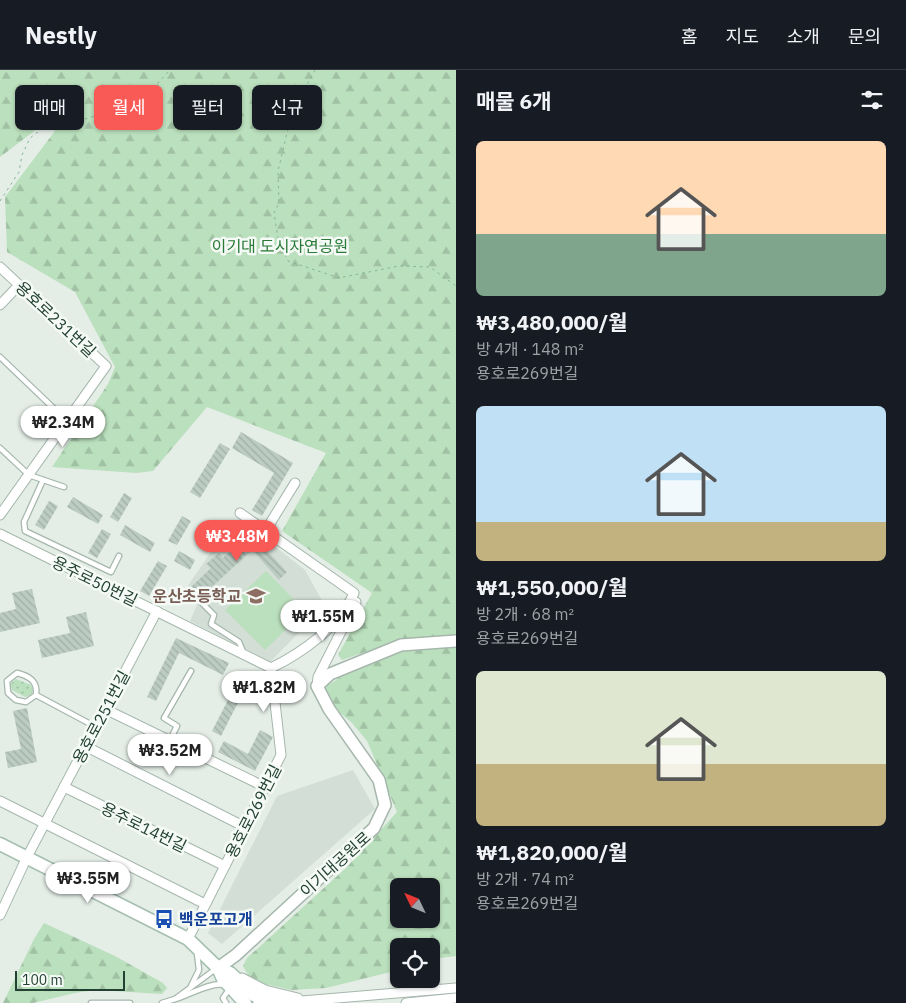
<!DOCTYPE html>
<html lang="ko">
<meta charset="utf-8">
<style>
body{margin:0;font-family:"IBM Plex Sans","Noto Sans KR",sans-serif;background:#242831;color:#f1f3f6;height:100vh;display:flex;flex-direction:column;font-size:19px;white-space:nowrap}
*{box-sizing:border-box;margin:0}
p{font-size:16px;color:#9ea1a6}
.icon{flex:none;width:28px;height:28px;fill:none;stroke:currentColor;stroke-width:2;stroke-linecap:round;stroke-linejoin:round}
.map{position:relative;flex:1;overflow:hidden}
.drawer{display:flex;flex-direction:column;background:#171b24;width:450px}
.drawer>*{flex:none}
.banner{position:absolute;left:15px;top:15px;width:365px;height:45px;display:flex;gap:10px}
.needle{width:32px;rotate:313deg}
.fabs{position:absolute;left:390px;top:808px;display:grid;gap:10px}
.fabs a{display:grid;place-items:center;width:50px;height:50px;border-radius:8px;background:#171b24;box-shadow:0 1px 4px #0004;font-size:25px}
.scale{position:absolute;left:15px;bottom:12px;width:110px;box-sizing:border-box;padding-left:5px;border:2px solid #224132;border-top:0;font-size:14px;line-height:18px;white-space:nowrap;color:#224132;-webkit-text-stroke:4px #f5faf6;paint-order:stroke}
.price{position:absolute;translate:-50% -42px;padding:0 11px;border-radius:18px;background:#fff;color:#222;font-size:16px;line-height:32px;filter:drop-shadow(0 1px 2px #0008)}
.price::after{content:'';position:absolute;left:50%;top:30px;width:15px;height:11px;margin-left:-8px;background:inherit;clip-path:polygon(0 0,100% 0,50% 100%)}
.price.selected{background:#fa5a56;color:#fff}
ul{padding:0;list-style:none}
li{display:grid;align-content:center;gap:10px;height:265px;padding:0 20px}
li span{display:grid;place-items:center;height:155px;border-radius:8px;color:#555}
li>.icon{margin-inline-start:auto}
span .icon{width:90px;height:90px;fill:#fffc;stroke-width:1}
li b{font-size:21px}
h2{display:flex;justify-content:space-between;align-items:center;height:60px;padding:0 20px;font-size:21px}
.pill{padding:0 18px;border-radius:8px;background:#171b24;box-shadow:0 1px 4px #0004;font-size:18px;line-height:45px}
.pill.selected{background:#fa5a56;color:#fff}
header{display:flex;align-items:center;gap:30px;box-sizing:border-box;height:70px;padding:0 25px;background:#171b24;border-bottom:1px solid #363941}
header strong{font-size:24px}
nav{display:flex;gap:28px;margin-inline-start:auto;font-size:18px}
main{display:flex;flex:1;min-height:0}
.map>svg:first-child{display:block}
</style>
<header>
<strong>Nestly</strong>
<nav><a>홈</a><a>지도</a><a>소개</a><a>문의</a></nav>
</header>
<main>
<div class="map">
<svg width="456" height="933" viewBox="0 0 456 933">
<defs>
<pattern id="grass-dots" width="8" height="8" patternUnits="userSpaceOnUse" patternTransform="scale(1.25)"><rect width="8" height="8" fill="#bbe0bd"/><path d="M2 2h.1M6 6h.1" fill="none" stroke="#a0c1a3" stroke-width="1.8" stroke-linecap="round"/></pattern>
<pattern id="forest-firs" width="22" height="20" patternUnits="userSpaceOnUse" patternTransform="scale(1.25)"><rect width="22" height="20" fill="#bbe0bd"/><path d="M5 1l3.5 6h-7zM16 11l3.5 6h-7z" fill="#a0c1a3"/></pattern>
<pattern id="building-back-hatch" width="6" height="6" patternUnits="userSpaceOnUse" patternTransform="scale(1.25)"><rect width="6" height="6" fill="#bcccc2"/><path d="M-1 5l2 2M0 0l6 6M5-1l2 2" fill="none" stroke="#a1b0a7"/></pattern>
</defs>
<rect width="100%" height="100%" fill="#e4eee7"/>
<g fill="#d2ded6">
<path d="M246,454L305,500L325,536L270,592L190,551L197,535L187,517L228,457Z"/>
<path d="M353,700L375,739L222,874L208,863L277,726Z"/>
</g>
<path fill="url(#grass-dots)" d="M16,609L31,615L33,620L31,625L25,627L12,620L10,614Z"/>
<g fill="url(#forest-firs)" fill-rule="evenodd">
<path d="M0,0H456V568L400,570L342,590L338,585L372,523L282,461L326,383L207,337L153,401L136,403L52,397L108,314L115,297L75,222L7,182L5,127L55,61L45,53L0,87Z"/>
<path d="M448,577L456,578V886L431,889V876H399V900L326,918L291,920L261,913L249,907L243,896L247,888L347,797L397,742L367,671L352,653L323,628L327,616L346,603L404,578ZM399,816H431V849H399Z"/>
<path d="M44,853L115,886L163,913L167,918L162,924L96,920L75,923L33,933H3L34,869Z"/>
</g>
<path fill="#bbe0bd" d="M266,501L305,541L265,580L225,540Z"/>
<g fill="url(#building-back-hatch)">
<path d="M241,362L293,393L262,446L252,440L274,403L232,378Z"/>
<path d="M220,373L230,379L200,428L190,422Z"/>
<path d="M124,423L132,428L118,452L110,447Z"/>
<path d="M73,427L103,445L98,454L67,437Z"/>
<path d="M49,431L58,436L44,460L35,455Z"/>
<path d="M182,446L191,451L177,475L168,471Z"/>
<path d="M125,455L155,473L150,482L120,465Z"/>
<path d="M246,458L287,502L279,510L252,480L201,527L191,517L211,498L206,494L219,483L223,488L240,473L236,468Z"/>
<path d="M102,459L111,464L97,488L88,483Z"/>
<path d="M179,481L195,490L190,500L174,491Z"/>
<path d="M158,491L167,496L149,526L140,521Z"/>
<path d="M32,519L40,553L0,562V543L16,539L12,523Z"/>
<path d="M86,542L94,576L42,588L38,570L70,563L66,547Z"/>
<path d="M176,568L229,593L223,605L179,583L156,631L147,627Z"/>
<path d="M243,601L264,611L259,621L247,615L221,666L212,661Z"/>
<path d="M27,638L37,692L8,698L5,682L21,679L13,641Z"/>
<path d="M260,660L273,667L255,701L218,682L224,671L248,684Z"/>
</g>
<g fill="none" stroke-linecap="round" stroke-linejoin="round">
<g stroke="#a6b7ad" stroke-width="7">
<g id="service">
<path d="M0,287L67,351"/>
<path d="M0,378L29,405L64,417"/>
<path d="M43,410L24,452L25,461L111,502L119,486"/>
<path d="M197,528L214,545L211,554L239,572L244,584"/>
<path d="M17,603C29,606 38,611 36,625L26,632L16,630L8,623L7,611Z"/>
<path d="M36,625L96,657"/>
<path d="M170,670L177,656L164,648L191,601"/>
<path d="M191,916L199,900L197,883"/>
<path d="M175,929C187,926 213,911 223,915"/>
<path d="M91,933H130"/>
<path d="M162,933L175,929L217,898"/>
<path d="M226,933L223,928L230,918"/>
</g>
</g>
<g stroke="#a6b7ad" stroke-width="11">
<g id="minor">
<path d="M0,197L106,296L0,445"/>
<path d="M0,235L19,215"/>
<path d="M240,443L354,523C340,556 302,583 271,598"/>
<path d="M266,460L295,413"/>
<path d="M0,464L271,598"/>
<path d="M317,616L318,607L356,532"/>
<path d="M105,639L265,717"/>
<path d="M85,676L245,757"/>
<path d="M64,717L225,796"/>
<path d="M0,731L205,834"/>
<path d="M0,845L27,787L157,541"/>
<path d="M188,869L281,685L271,598"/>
<path d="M242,908L265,920L298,928"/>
<path d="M277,929L290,932L456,918"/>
<path d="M406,933L456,928"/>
</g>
</g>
<g stroke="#a6b7ad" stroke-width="14">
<path id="tertiary" d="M218,898L236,885L374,758L385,735L379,710L329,639L317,616L330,604L401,575L456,571"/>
</g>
<g stroke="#a4beaf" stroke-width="15">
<g id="secondary">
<path d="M0,774L188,869L218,898L230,903L254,925L266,927"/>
<path d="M218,898L223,909L245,933"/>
<path d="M259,930L270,927L281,933"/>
</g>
</g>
<g stroke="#82b499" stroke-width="1" stroke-dasharray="2.5 4" stroke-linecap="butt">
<path d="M315,0L292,42L278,101L279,133L274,143L278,168L288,191L339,208L399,196L430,197L456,216"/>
<path d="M0,131L19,102L22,85L30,68L42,59L57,58L101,44L120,27L133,29L159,12L170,0"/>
</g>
<use href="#service" stroke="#fff" stroke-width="4.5"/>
<use href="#minor" stroke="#fff" stroke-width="9"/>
<use href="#tertiary" stroke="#fff" stroke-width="11"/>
<use href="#secondary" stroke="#fff" stroke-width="12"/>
</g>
<defs>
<g id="school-bare" transform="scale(1.5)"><path d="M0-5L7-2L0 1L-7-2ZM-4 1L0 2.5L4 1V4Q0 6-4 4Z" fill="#8d6e63" stroke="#f5faf6" stroke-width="2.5" paint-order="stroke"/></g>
<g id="bus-bare" transform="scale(1.5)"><path d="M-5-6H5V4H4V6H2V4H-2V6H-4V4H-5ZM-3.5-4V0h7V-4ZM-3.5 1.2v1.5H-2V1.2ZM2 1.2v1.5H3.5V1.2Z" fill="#1a4fb4" stroke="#f5faf6" stroke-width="2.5" paint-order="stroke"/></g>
</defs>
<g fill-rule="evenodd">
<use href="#school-bare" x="256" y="526"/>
<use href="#bus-bare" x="164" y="849"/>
</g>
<g text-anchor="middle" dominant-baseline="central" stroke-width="5" stroke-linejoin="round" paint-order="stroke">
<g font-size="16" fill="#297b37" stroke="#f5faf6">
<text x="280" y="176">이기대 도시자연공원</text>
</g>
<g font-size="16" fill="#224132" stroke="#f5faf6">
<text transform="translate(56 249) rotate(43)">용호로231번길</text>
<text transform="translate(95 511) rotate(26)">용주로50번길</text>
<text transform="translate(101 647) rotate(-62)">용호로251번길</text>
<text transform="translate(253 741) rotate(-63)">용호로269번길</text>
<text transform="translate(144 757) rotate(26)">용주로14번길</text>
<text transform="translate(335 794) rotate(-42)">이기대공원로</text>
</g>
<g font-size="16" font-weight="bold" fill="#785e54" stroke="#f5faf6" text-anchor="end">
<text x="241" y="526">운산초등학교</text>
</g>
<g font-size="16" font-weight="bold" fill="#164399" stroke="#f5faf6" text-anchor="start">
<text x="179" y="849">백운포고개</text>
</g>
</g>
</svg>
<div class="fabs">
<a><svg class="needle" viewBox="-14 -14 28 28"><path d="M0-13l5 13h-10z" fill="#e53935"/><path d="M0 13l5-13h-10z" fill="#9ea1a6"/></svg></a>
<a><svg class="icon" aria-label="locate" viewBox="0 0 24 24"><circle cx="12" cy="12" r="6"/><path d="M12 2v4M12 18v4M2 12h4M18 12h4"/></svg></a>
</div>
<div class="scale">100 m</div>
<b class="price" style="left:63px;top:378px">₩2.34M</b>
<b class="price selected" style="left:237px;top:492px">₩3.48M</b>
<b class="price" style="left:323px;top:572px">₩1.55M</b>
<b class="price" style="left:264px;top:643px">₩1.82M</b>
<b class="price" style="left:170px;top:706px">₩3.52M</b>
<b class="price" style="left:88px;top:834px">₩3.55M</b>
<div class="banner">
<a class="pill">매매</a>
<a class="pill selected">월세</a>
<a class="pill">필터</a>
<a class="pill">신규</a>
</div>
</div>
<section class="drawer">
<h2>매물 6개<svg class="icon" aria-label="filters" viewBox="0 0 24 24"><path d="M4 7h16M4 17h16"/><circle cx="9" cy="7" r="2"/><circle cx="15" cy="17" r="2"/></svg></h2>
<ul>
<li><span style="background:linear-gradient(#ffd9b3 60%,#7fa58c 0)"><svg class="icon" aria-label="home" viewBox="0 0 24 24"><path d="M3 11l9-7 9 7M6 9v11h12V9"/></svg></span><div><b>₩3,480,000/월</b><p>방 4개 · 148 m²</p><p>용호로269번길</p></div></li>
<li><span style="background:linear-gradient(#bfe0f5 75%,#c2b280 0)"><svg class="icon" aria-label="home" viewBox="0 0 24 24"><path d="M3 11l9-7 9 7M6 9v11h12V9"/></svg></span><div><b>₩1,550,000/월</b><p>방 2개 · 68 m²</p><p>용호로269번길</p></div></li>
<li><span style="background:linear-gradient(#dfe7d0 60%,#c2b280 0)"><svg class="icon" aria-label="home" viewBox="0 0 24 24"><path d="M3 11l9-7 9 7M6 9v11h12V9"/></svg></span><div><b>₩1,820,000/월</b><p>방 2개 · 74 m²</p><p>용호로269번길</p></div></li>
</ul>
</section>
</main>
